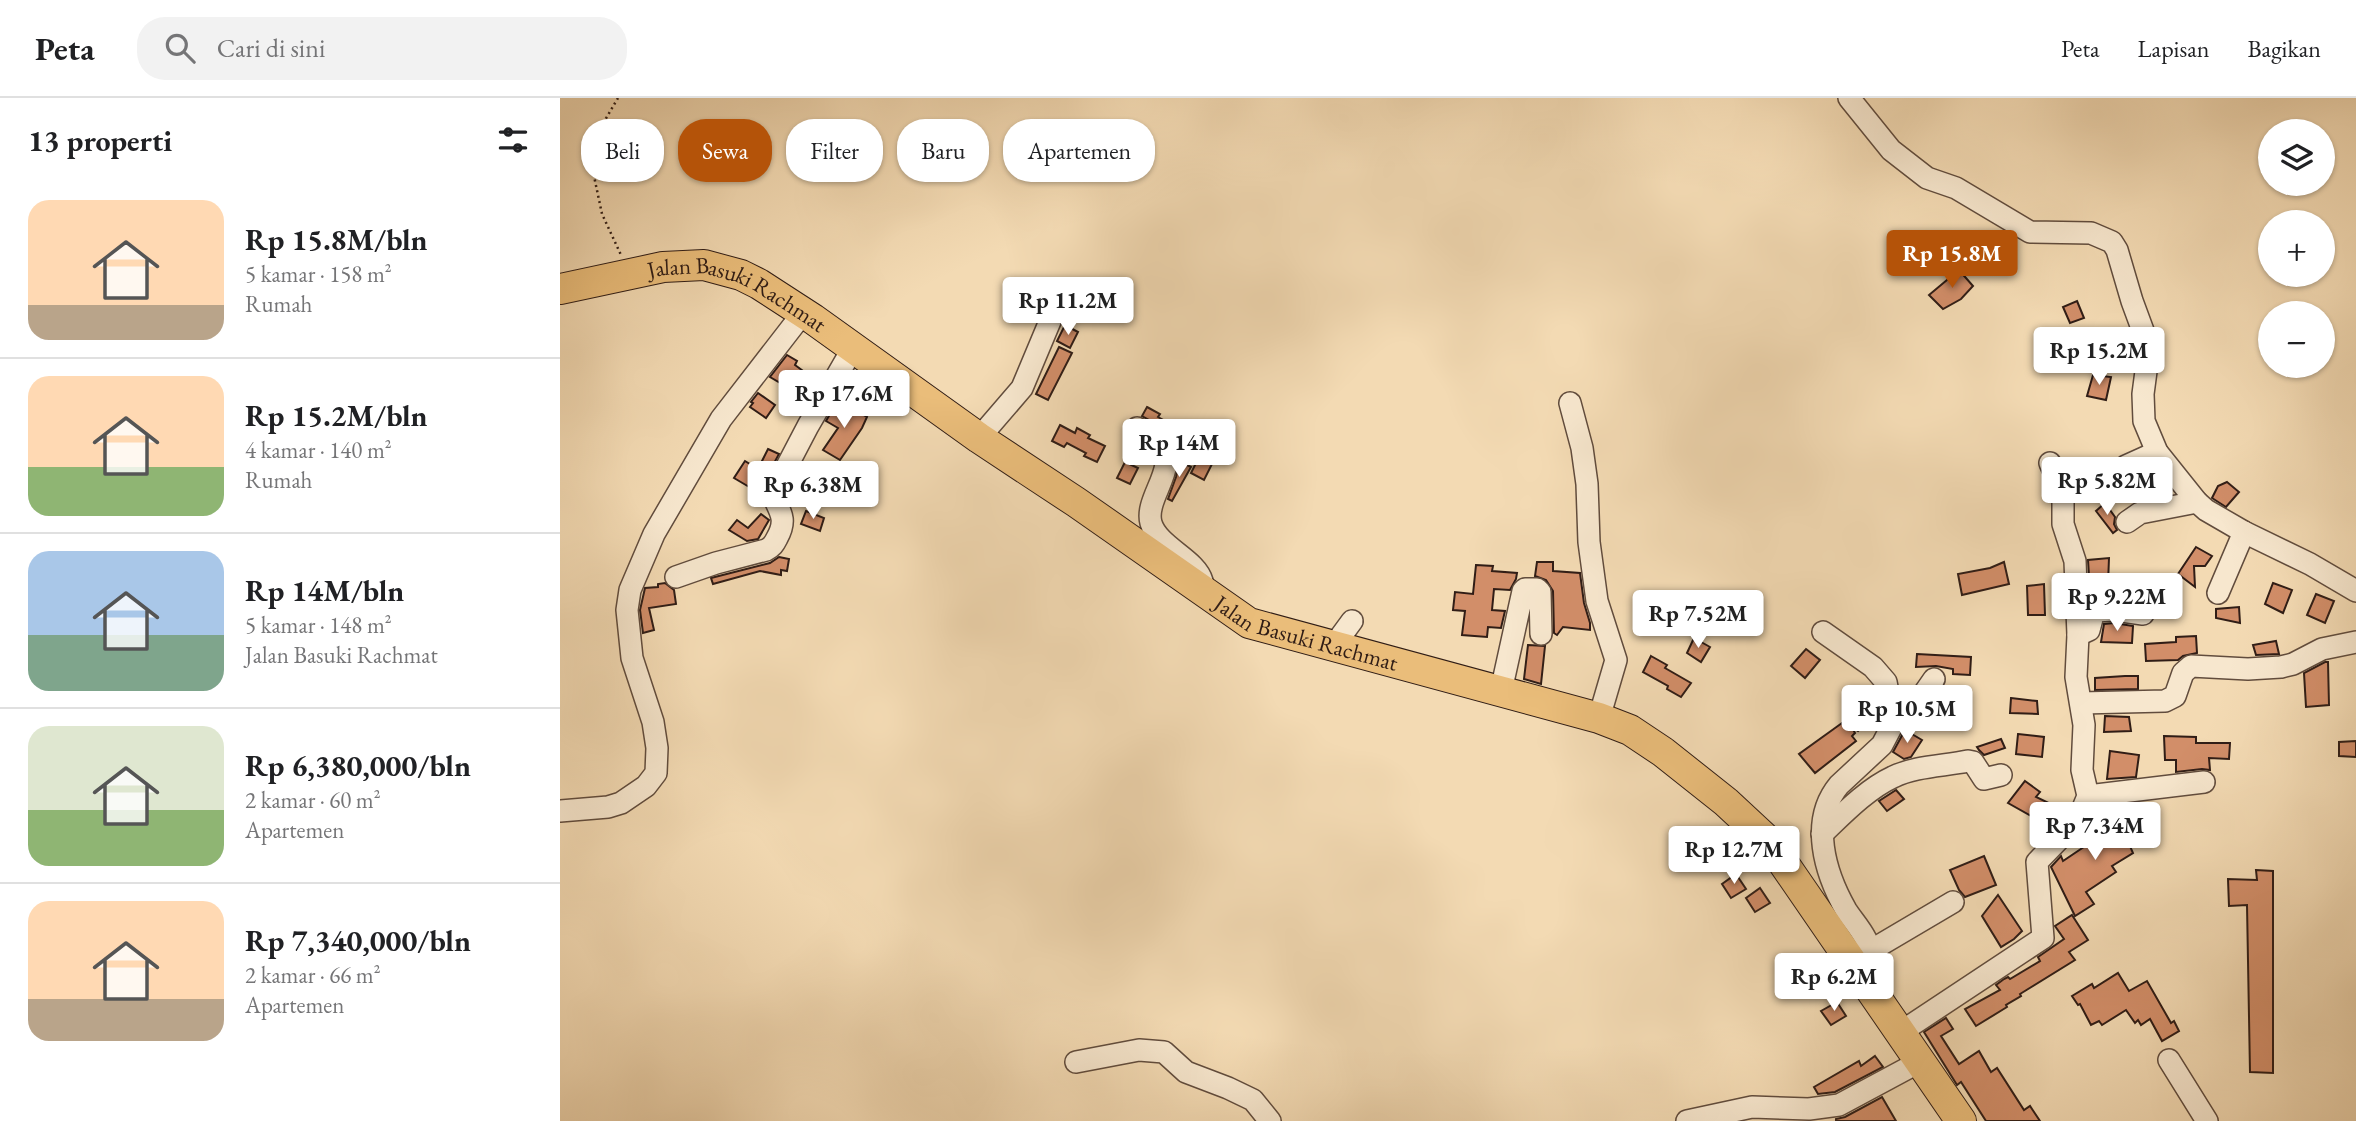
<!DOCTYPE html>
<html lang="id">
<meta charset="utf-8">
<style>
body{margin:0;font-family:"EB Garamond",serif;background:#f2f2f2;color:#202124;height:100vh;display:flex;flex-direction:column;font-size:26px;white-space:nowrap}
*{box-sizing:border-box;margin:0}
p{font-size:23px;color:#757577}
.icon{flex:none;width:38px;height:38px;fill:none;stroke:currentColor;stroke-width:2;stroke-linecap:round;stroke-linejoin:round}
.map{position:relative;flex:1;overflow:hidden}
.sheet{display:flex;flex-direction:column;background:#fff;width:560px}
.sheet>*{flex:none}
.hud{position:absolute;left:21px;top:21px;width:665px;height:63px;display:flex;gap:14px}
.buttons{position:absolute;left:1698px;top:21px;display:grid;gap:14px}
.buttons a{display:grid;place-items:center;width:77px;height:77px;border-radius:50%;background:#fff;box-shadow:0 2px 5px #0004;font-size:35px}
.price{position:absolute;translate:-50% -60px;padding:0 16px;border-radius:7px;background:#fff;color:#222;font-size:23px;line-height:46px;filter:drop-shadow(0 2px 4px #0008)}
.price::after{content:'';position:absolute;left:50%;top:42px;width:21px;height:16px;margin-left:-10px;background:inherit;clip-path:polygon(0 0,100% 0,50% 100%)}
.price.active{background:#b45309;color:#fff}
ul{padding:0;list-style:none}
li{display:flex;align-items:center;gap:21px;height:175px;padding:0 28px}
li+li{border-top:2px solid #e0e0e0}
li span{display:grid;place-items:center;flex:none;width:196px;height:140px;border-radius:21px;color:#555}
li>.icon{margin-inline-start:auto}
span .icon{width:84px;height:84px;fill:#fffc;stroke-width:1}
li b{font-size:30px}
h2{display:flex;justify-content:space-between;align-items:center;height:84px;padding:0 28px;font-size:30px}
.chip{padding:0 24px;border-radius:28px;background:#fff;box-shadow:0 2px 5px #0004;font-size:24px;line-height:63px}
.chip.active{background:#b45309;color:#fff}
header{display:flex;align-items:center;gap:42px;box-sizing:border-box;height:98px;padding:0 35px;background:#fff;border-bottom:2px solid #e0e0e0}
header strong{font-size:33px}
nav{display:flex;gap:38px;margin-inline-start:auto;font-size:24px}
.search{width:490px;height:63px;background:#f2f2f2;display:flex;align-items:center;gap:18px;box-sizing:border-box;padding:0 24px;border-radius:28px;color:#757577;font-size:26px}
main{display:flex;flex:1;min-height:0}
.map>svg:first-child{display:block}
</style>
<header>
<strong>Peta</strong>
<div class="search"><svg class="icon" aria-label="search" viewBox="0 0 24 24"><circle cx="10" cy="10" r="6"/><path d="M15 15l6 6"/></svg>Cari di sini</div>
<nav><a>Peta</a><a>Lapisan</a><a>Bagikan</a></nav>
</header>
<main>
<section class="sheet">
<h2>13 properti<svg class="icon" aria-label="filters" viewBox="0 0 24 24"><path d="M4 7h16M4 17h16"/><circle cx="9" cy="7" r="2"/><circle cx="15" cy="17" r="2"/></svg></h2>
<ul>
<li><span style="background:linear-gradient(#ffd9b3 75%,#b9a48a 0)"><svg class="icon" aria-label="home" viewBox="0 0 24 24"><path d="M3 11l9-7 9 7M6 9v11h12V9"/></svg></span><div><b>Rp 15.8M/bln</b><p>5 kamar · 158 m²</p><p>Rumah</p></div></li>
<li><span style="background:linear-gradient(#ffd9b3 65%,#8fb573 0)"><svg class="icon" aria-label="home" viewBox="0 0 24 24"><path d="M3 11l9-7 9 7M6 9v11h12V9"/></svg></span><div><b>Rp 15.2M/bln</b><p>4 kamar · 140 m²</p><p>Rumah</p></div></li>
<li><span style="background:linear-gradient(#a9c7e8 60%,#7fa58c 0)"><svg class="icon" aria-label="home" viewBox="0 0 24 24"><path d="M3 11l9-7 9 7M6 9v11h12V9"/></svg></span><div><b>Rp 14M/bln</b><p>5 kamar · 148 m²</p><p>Jalan Basuki Rachmat</p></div></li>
<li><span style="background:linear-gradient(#dfe7d0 60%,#8fb573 0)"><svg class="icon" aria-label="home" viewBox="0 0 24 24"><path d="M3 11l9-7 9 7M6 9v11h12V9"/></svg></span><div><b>Rp 6,380,000/bln</b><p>2 kamar · 60 m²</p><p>Apartemen</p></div></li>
<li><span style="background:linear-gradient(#ffd9b3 70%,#b9a48a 0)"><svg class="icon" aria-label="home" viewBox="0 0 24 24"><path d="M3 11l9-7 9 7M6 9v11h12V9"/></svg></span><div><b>Rp 7,340,000/bln</b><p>2 kamar · 66 m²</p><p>Apartemen</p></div></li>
</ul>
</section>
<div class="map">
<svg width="1796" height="1023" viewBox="0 0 1796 1023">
<rect width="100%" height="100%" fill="#f3dab3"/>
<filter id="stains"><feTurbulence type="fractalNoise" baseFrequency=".00286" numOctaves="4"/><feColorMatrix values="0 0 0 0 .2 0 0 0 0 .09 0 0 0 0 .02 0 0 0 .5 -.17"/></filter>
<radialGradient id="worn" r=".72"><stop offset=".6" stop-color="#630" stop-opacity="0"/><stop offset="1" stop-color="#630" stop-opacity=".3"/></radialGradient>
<g fill="#d28e69" stroke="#301d16" stroke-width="2">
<path d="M1399,172L1413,188L1401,201L1383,211L1369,197Z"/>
<path d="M1517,203L1524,220L1510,225L1503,209Z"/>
<path d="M505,227L518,234L510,250L497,243Z"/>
<path d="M499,249L512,255L488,302L476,296Z"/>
<path d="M227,257L237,263L235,267L258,284L253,294L246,289L242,295L224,284L222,286L210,279Z"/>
<path d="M1533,277L1551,279L1546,302L1527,298Z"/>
<path d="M198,295L215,307L206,320L190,309L193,305L191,304Z"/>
<path d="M277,304L287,311L289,309L307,319L302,330L280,362L263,352L278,330L266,323Z"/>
<path d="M587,309L600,316L598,319L614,328L610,337L600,328L582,318Z"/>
<path d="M500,327L515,335L517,330L530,337L528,340L545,348L537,364L524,358L526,355L507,345L504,349L492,343Z"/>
<path d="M208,351L219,356L205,382L203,381L196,393L174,380L185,363L198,371Z"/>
<path d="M639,359L652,366L644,382L631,375Z"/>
<path d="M619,363L631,369L612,403L608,401L616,379Z"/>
<path d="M565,364L578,370L570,386L557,380Z"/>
<path d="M1667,384L1679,394L1666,409L1652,400L1658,388Z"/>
<path d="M1545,405L1555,419L1554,426L1557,432L1553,435L1536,413Z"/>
<path d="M246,413L264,420L260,433L241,426Z"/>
<path d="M201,416L209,422L198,441L187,443L169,432L177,422L188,430Z"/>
<path d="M1636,449L1652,458L1645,468H1634L1635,489L1618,476Z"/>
<path d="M219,459L229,461L227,473L221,472V477L200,473L153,486L151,480L210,465Z"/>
<path d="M1549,460L1548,486L1574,487L1573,500H1532L1533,478H1529L1528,462Z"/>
<path d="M977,464H993V473L1020,475L1024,505L1030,525V532L1003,529L997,537L994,535L993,493L986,482L975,478Z"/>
<path d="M1444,464L1449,486L1402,497L1398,476L1430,470Z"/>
<path d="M916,467L933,468L932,473L957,475L956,481L950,492L934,491L932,512L945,513L941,530L928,529L927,539L902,537L905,513L893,512L895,494L913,496Z"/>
<path d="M105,485L114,492L116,506L89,510L94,532L83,535L80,512L85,490L98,489V486Z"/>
<path d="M1713,485L1732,492L1723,515L1705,506Z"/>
<path d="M1484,486L1485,517H1468L1467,488Z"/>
<path d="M1756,496L1774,503L1765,525L1747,517Z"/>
<path d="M1679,509L1680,525L1656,520V511Z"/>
<path d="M1554,525L1573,528L1572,545L1541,544L1544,526Z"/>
<path d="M1636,538L1637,555L1623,558L1618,562L1586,563L1585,546L1616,544V539Z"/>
<path d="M1134,540L1150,549L1141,564L1127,555Z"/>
<path d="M1716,543L1719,556L1696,557L1693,547Z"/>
<path d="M968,547L985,548L981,586L964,581Z"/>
<path d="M1246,551L1260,562L1245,580L1231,568Z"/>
<path d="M1357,556L1411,559L1410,577L1393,576V571L1376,568L1356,569Z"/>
<path d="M1091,558L1107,567L1105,570L1131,585L1121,599L1107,591L1108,588L1083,574Z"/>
<path d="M1765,564H1768L1769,607L1746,609L1744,575Z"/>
<path d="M1565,578H1578V591L1535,592V580Z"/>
<path d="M1451,600L1477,603L1478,616L1450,615Z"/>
<path d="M1301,613L1309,623L1298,633L1291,628L1295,635L1292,638L1296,643L1255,675L1239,656L1282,625L1285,628Z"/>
<path d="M1545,618L1569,619L1571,633L1544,634Z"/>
<path d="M1345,632L1362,642L1351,659L1344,661L1333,654Z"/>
<path d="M1458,636L1484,639L1482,659L1456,656Z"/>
<path d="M1604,638L1636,639V645H1670L1669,661L1649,660L1650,672L1642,671L1616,674V662H1605Z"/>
<path d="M1441,641L1445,650L1424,657L1419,652L1417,649Z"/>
<path d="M1796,643V659L1779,658V644Z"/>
<path d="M1550,653L1579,657L1576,679L1547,681Z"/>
<path d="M1465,683L1480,694L1476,699L1497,709L1489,728L1448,705Z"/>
<path d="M1336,692L1344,701L1327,713L1319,703Z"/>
<path d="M1565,712L1579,740L1569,746L1573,755L1552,768L1556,774L1526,794L1534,806L1515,818L1491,769L1501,758L1503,763L1549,732L1543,722Z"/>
<path d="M1424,758L1436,787L1405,799L1399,792L1390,772Z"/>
<path d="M1696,772L1713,773V975L1690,974L1687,807L1669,808L1668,781L1697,782Z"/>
<path d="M1176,776L1186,791L1171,800L1162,786Z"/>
<path d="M1200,790L1210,805L1195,814L1186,800Z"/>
<path d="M1438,797L1462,833L1454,841L1441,849L1422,818Z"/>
<path d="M1512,817L1528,842L1509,854L1515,862L1460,896L1461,898L1446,907L1447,909L1416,928L1405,911L1440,892L1436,887L1444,881L1448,879L1450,881L1480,863L1478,859L1504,841L1495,828Z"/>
<path d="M1558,875L1569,893L1587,883L1611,925L1614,923L1619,933L1602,943L1590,921L1581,927L1578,922L1575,925L1566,912L1542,927L1539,923L1531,927L1520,906L1518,907L1512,898L1532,886L1534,890Z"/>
<path d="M1277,904L1286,918L1271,927L1261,913Z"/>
<path d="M1386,920L1393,931L1381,938L1399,966L1419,953L1431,974L1437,970L1464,1012L1470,1008L1480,1023H1426L1401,984L1397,987L1364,934Z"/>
<path d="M1315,958L1323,969L1275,994L1258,996L1254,989L1299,963L1301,968Z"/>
<path d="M1322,999L1336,1023H1276V1021L1285,1019Z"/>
</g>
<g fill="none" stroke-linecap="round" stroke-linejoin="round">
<g stroke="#614c3d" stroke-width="24">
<g id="minor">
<path d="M1289,0L1331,52L1367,80L1396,90L1470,134L1531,135L1552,144L1557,152L1572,203L1586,241L1588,258L1583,296L1584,323L1597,354L1637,404L1646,412L1684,434L1750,466L1796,493"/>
<path d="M1010,305L1022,350L1027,386L1029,444L1037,503L1056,562L1039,620"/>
<path d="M577,330C584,335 595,339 600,346C620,369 584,400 591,425C598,449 636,461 642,483"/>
<path d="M419,340L462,290L501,197"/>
<path d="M1559,381L1560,373L1566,368L1597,354"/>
<path d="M1567,424L1580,415L1637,404"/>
<path d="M116,479L156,465L206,452C212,449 214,446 217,440C227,422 221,415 213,398L214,393L248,328L293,250"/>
<path d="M1658,495L1684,434"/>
<path d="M1263,534L1313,569L1326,584L1333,620V626L1322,647L1279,687C1249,723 1265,775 1286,812C1294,825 1314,844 1308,860L1296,869"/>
<path d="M1518,537L1529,532L1534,513L1555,512L1583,516"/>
<path d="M782,551L781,538L792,523"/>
<path d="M941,593L963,493L965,491H977L980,494L981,536"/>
<path d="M1521,605L1605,603L1615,598L1623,575L1631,568L1688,571L1721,569L1733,566L1762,551L1796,544"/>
<path d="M1333,620L1351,614L1374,581"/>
<path d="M1528,698L1644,684"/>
<path d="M0,713L48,709L61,705L86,688L96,675L97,650L93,624L72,560L67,512L70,492L94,436L161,321L243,215"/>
<path d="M1262,736C1283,716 1307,691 1333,679C1355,668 1384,668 1408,663L1413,664L1424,681L1441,677"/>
<path d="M1310,853L1393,804"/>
<path d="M1341,934L1483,840L1477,764L1507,733L1523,710L1528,698L1522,672L1524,627L1516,579L1518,537L1515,463L1503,426V403L1499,385L1490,365"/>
<path d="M1609,962L1647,1023"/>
<path d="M516,964L579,952L604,954L626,974L668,990L693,1002L710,1023"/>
<path d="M1127,1023L1192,1009L1249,1011L1279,1007L1361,963"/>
</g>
</g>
<g stroke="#301d16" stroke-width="32">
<g id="highway">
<path id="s1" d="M0,191L103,169L144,167L181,177L199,186L253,221L419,340L516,404L689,525L1039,620L1070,632L1103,654L1166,704L1209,744L1401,1023"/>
</g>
</g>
<path stroke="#301d16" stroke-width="2.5" stroke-dasharray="2 3.5" stroke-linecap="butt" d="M58,0L41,29L31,64L42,116L61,157"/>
<use href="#minor" stroke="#f7e7ce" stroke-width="21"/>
<use href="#highway" stroke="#eabd7a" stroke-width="30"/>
</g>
<g text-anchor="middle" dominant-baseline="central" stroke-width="5" stroke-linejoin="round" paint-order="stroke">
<g font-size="23" fill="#301d16" stroke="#f7e7ce">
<text stroke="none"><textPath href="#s1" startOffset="186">Jalan Basuki Rachmat</textPath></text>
<text stroke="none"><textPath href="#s1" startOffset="858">Jalan Basuki Rachmat</textPath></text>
</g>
</g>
<rect width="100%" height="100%" filter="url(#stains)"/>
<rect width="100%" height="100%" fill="url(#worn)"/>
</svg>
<div class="buttons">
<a><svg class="icon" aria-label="layers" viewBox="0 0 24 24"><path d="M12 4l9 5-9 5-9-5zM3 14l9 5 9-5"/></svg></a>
<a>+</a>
<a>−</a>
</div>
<b class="price active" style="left:1392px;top:192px">Rp 15.8M</b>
<b class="price" style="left:508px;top:239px">Rp 11.2M</b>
<b class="price" style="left:1539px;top:289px">Rp 15.2M</b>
<b class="price" style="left:284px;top:332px">Rp 17.6M</b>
<b class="price" style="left:619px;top:381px">Rp 14M</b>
<b class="price" style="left:1547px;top:419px">Rp 5.82M</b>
<b class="price" style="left:253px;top:423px">Rp 6.38M</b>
<b class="price" style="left:1557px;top:535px">Rp 9.22M</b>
<b class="price" style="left:1138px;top:552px">Rp 7.52M</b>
<b class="price" style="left:1347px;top:647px">Rp 10.5M</b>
<b class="price" style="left:1535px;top:764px">Rp 7.34M</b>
<b class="price" style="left:1174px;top:788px">Rp 12.7M</b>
<b class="price" style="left:1274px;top:915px">Rp 6.2M</b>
<div class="hud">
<a class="chip">Beli</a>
<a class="chip active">Sewa</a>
<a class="chip">Filter</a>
<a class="chip">Baru</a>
<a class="chip">Apartemen</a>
</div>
</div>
</main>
